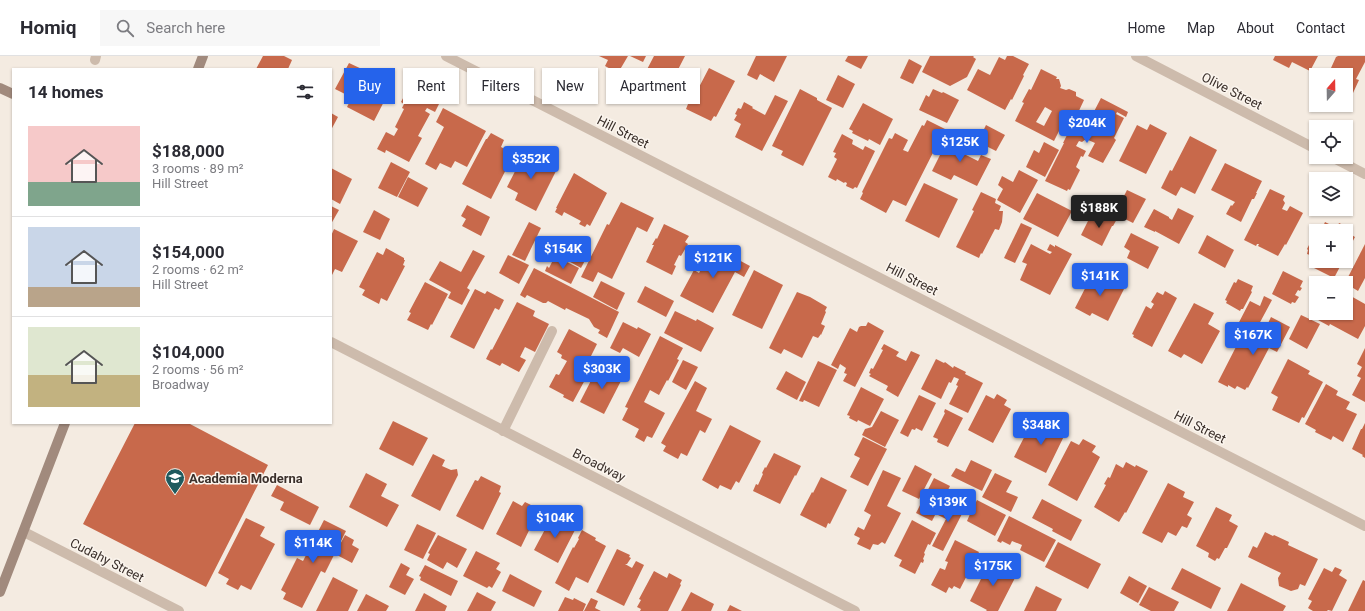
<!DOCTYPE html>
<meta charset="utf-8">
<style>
body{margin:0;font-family:Roboto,sans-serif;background:#f7f7f7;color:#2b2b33;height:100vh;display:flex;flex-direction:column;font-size:15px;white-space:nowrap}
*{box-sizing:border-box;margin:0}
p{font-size:13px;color:#7c7c81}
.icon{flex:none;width:22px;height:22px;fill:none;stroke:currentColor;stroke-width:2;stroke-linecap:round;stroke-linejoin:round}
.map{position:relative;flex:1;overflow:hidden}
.panel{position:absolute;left:12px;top:12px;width:320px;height:356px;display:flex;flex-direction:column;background:#fff;border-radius:0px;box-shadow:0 1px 3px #0004}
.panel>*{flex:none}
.guide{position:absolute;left:344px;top:12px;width:380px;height:36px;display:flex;gap:8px}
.needle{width:26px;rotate:20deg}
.controls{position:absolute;left:1309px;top:12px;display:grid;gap:8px}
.controls a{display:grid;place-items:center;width:44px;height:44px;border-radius:0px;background:#fff;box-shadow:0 1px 3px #0004;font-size:20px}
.price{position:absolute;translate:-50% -34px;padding:0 9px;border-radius:4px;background:#2563eb;color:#fff;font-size:13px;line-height:26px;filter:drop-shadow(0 1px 2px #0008)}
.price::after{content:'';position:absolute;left:50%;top:24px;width:12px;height:9px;margin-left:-6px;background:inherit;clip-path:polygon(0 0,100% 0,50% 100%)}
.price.active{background:#222;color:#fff}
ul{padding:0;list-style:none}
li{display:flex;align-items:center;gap:12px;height:100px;padding:0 16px}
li+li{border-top:1px solid #e1e1e2}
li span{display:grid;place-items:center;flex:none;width:112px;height:80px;border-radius:0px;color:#555}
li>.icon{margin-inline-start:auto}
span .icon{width:48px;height:48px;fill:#fffc;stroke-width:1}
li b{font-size:17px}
h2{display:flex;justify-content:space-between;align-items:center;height:48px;padding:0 16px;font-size:17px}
.tag{padding:0 14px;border-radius:0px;background:#fff;box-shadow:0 1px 3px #0004;font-size:14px;line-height:36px}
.tag.active{background:#2563eb;color:#fff}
header{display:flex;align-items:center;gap:24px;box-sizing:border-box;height:56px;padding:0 20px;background:#fff;border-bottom:1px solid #e1e1e2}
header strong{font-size:19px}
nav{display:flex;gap:22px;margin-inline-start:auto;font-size:14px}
.search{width:280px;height:36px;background:#f7f7f7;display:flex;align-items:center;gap:10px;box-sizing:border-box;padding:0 14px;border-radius:0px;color:#7c7c81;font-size:15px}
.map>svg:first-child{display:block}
</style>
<header>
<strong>Homiq</strong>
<div class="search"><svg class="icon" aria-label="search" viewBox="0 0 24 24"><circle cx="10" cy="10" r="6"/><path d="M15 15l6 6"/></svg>Search here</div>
<nav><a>Home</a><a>Map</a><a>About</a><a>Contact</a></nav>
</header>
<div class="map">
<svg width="1365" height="555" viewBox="0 0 1365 555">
<rect width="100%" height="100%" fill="#f4ebe1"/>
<g fill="#c8694b" fill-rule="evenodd">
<path d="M263,0H284L292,4L288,13H256Z"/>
<path d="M599,0H628L618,17L605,10L608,4Z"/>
<path d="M630,0H646L643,6Z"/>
<path d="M654,0H685L666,37L660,34L657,39L645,33L647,28L641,25Z"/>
<path d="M756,0H787L774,26L760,18L757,24L747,19Z"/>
<path d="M848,0H868L861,13L845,5Z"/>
<path d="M930,0H974L973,1L976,3L967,21L950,30L922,16Z"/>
<path d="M1007,0H1013L1029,8L1023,19L1024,20L1012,44L1011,43L1005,54L967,34L978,13L990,19L999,1L1005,4Z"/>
<path d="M1275,0H1318L1310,15L1292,6L1289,12L1273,4Z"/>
<path d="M1338,0H1365V6L1356,23L1359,24L1353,37L1346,33V19H1329L1332,12H1331L1336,1Z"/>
<path d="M909,3L922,10L913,28L900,22Z"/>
<path d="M349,7L381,22L380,24L392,30L374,65L347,51L351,43L345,40V38L335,33Z"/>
<path d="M709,12L735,25L716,61L714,60L711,65L686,53L690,43L688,42L691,36L694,38L696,34L697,35Z"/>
<path d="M1041,13L1057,21L1056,23H1059L1061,30L1060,32L1066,34L1069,33L1076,36V40L1084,44L1076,61L1068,57L1054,85L1015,65L1024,47L1022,46L1029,33L1031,34ZM1045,51L1052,55L1044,70L1036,66Z"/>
<path d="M838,19L855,28L843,52L826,44Z"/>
<path d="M413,23L424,29L425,26L429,29L427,31L443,40L435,56L427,52L425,55L430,58L418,80L422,82L409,106L386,94L385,97L377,93L386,76L394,80L398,73L395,71L404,53L402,52L404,48L401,46Z"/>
<path d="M800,33L817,42V44L832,52L803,110L781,99L783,95L772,90Z"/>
<path d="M933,33L942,37L943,36L959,44L947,67L919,54L926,39L929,41Z"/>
<path d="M775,39L788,45L762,95L735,81L741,68L734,64L737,59L735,58L738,52L741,53L744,46L753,51L752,52L765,59Z"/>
<path d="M1101,42L1128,56L1126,61L1117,56L1116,58L1124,62L1114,82L1116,84L1103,107L1088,100L1095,87L1086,83L1082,86L1079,85L1076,90L1086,95L1083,101L1081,100L1076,111L1080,114L1070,134L1068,133L1067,135L1045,125L1064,87H1063L1070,73L1081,78L1085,69H1087Z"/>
<path d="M863,47L893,63L880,89L869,83L868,85L852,77L853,75L849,73Z"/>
<path d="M443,52L486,75L467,111L455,105L451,112L440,107L436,114L425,108L444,71L436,66Z"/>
<path d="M331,57L338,61L331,74Z"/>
<path d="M927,64L945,73L906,150L893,144L886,157L860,143L863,137L862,136L889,82L892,83L895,77L908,84L903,94L908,96L922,69L924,70Z"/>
<path d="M1150,68L1167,77L1146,118L1119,105L1137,69L1147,74Z"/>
<path d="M986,69L1005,79L996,95L978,86Z"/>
<path d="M491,77L504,84L501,91L514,98L491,143L462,128L486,83H487Z"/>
<path d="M842,78L853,84L852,88L863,94L865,90L875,95L857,132L855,131L853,133L846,130L847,127L845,126L844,127L837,123L836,125L828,121L837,103L834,101L836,97L833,96Z"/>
<path d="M1190,80L1217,94L1195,138L1181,131L1176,140L1161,132L1170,114L1172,115Z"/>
<path d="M949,81L968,90L964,98L978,105L981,99L991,103L977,130L954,119L951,124L932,115Z"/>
<path d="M1044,86L1059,94L1045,121L1026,111L1034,94L1039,97Z"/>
<path d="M526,94L538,100L537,102L545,106L543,108L556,115L536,155L515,144L518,137L507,131Z"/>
<path d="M391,106L410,116L397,141L378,132Z"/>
<path d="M1225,107L1262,125L1256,137H1257L1254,143H1252L1241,166L1226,158L1231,149L1232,150L1235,146L1211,134Z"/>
<path d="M331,112L352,123L340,148L331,143Z"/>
<path d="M1019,114L1038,124L1020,157L997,144L1003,133L998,129L1002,120L1013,126Z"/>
<path d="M574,117L607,137L590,170L587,168L585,171L579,168L581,165L564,156L562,160L555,156L557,152H556Z"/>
<path d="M408,121L428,132L418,151L398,141Z"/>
<path d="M924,127L958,143L939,182L905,165Z"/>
<path d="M1270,133L1285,140L1283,144L1285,147L1282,153L1287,155L1290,150L1303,157L1286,189L1285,188L1278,200L1258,190L1259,188H1257L1256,190L1244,184Z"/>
<path d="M1127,134L1146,143L1133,167L1115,158Z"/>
<path d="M981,136L996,143L995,147L1001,150L999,155H1003L1002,166L999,174L995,173L982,198L981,197L979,202L956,191L974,155L972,154Z"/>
<path d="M1037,137L1072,155L1058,181L1023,163Z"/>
<path d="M621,146L654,162L647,176L637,171L612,223L598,216L593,226L581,221L607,168L609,169Z"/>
<path d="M467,149L490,161L481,180L462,170L466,163L461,160Z"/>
<path d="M331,150L339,154L331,168Z"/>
<path d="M1178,152L1194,160L1179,188L1155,175V176L1144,171L1154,153L1169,161V162L1172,164Z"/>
<path d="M374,154L390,163L380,184L363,176Z"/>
<path d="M1104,157L1117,163L1113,170H1112L1102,190L1081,179L1091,159L1100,164Z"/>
<path d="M529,166L541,172L525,205L512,199Z"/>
<path d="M1325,166L1337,172L1339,167L1352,173L1350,178L1355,181L1346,198V175H1321Z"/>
<path d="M1021,167L1032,172L1015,207L1004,202Z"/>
<path d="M664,168L689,180L685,186L688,188L681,200L679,199L674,209L676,210L672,219L646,206L654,189H652L656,182L657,183Z"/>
<path d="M334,173L358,185L342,216L335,213L332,219L331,218V180Z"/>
<path d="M1316,175V198L1312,196L1310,199L1307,198L1308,194L1307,193Z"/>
<path d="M1131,177L1159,191L1148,213L1127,202L1130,195L1124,191Z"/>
<path d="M1207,179L1234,194L1225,212L1198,197Z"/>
<path d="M573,183L591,193L581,212L563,202Z"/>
<path d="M1031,188L1050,198L1052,196L1047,194L1050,188L1055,191V189L1072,198L1050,239L1020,224L1027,208L1022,206Z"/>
<path d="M1365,188V222L1358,235L1345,227Z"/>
<path d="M709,191L721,197L722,195L750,210L744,221L735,216L713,257L680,240L694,214L699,217L704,208L699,205L703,196L706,198Z"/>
<path d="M386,192L404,202V204H405L403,209L405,210L387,245L381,242L379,248L362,239L365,234L359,231L377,196L383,199Z"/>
<path d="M473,194L485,200L467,232L470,234L462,249L448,242L451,236L429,224L440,205L461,216Z"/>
<path d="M508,199L529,209L519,228L499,217Z"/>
<path d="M555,200L579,212L571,228L545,215L547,210L549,212Z"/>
<path d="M1316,202V205H1343L1334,222L1312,211Z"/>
<path d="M534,212L619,256L607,282L598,277L600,274L594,271L589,263L566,252L565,254L548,245L546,247H543L527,239L525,242L520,239Z"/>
<path d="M754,214L783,229L762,273L732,259Z"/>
<path d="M1094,215L1125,231L1108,265L1092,257L1090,260L1075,252Z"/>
<path d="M1283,215L1303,225L1300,231L1302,232L1300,235L1298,234L1295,239L1299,241L1295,247L1292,246L1291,248L1272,238Z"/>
<path d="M1238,223L1253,230L1251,235L1252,236L1243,253H1241L1240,255L1226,247L1227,245L1225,244L1234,226L1236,227Z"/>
<path d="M601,225L625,237L617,254L593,241Z"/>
<path d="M425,226L448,238L432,269L431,268L428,274L407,264L411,257L409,256Z"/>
<path d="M645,230L674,245L666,261L637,246Z"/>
<path d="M475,233L485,238L487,235L504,244L499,254L495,252L474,293L450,281Z"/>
<path d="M1165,235L1177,242L1152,291L1133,281L1134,279L1132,278L1146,250L1151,253L1154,248L1151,246L1157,236L1163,239Z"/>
<path d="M797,236L810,241L827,251L825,255L826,256L821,268L825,270L821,279V278L818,282L813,280L802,302L784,293L781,298L769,292Z"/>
<path d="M1349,239L1365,248V270L1358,283L1330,268L1329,270L1318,264L1321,257H1346V244Z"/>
<path d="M1264,240L1272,244L1258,270L1254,268L1249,279L1236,272L1250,245L1260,250Z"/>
<path d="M517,246L535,255L533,260L549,268L535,296L525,291L520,301L526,304L519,316L502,307L500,310L486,303L491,293L492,294Z"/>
<path d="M1194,247L1214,257L1208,268L1220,275L1202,308L1184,298L1181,302L1168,295Z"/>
<path d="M675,255L696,265L697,263L714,272L701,296L664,277Z"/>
<path d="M1301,259L1320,268L1307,293L1289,283Z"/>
<path d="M1271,261L1290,271L1277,296L1269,292L1248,332L1247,331L1245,334L1237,330L1235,333L1228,329V331L1218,326L1239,285L1255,294Z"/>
<path d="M623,266L637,273L638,271L651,278L639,301L623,292L620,297L610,292Z"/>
<path d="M868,266L884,275L855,331L843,325L847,318L844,317L846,312L840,308L838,313L831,309L850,272L857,276L859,271L861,270H866Z"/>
<path d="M569,273L597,288L581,320L586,322L573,346L563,341L564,339L549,331L556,318L559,319L567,305L561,302L562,299L557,296Z"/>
<path d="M660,280L683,292L677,303L679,304L668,325L667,324L659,339L650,334L644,346L665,357L652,382L647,380L644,386L635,381L639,373L622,364L628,352L625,351Z"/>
<path d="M884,288L899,296L896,300L906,305L911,295L920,299L898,341L886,334L888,330L869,320L871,318L869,317L871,312L873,313L883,294L881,293Z"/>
<path d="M1365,292V346L1352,339L1361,322L1357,320L1362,311L1357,308Z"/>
<path d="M936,303L944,307L945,306L953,312L954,310L966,316L965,318L983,327L968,357L949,348L958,330L956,329L959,323L954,321L951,327L949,326L941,343L921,333Z"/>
<path d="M1288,303L1310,315L1308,318L1323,326L1304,362L1302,361L1299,367L1272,354L1278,341L1271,337Z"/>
<path d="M683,304L698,311L686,334L672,326Z"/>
<path d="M818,305L837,314L819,351L804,344L803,346L799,345Z"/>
<path d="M599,309L623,321L604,358L580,346Z"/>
<path d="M786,315L806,326L797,344L776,333Z"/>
<path d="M695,325L707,332L696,355L712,363L705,377L700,374L687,400L681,397L678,403L663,395L666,390L661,387Z"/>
<path d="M1326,328L1338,335L1336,339L1350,346L1346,353L1357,358L1343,386L1333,380L1331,384L1315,376L1316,374L1305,368Z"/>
<path d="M861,331L884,343L870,370L858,364L857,366L849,362L850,360L847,359Z"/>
<path d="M997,338L1007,344L1004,349L1011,353L993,387L968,374L986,339L994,343Z"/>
<path d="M919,339L936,347L922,375L916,372L915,374L912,373L908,381L900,377Z"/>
<path d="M945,353L963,362L948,391L937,386L938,383L933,381L945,357L944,356Z"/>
<path d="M881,355L899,364L885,391L862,379L865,373L872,371Z"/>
<path d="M393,365L428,382L413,410L379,393Z"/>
<path d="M135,367H191L190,368L268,409L206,531L83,468Z"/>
<path d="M1052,367L1067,374L1046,417L1014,401L1031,368L1047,375Z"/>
<path d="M1365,367V402L1362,400L1363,399L1352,393L1361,373H1362Z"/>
<path d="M730,369L761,385L739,427L736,425L731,434L720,429L718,433L702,424Z"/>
<path d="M863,381L887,393L868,430L850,421L860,402L854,399Z"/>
<path d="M1083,383L1096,390L1092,396L1100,401L1077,445L1048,429L1071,385L1079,389Z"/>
<path d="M774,397L801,410L796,420L795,419L780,448L753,435L756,428L758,429L763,418L762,417L765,411L766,412Z"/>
<path d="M433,398L445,404L442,410L451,414L457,413L458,419L440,455L411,440Z"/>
<path d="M971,404L992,414L982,435L951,420L956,412L965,416Z"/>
<path d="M1126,406L1135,411L1136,409L1148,415L1126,457L1125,456L1119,466L1094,451L1106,429L1104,428L1108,421L1110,422L1116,408L1123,412Z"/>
<path d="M915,409L932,418L919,443L902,435Z"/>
<path d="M883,414L901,422L887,450L901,457L885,488L882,486L878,489L873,488L870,494L857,488L860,482L854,479L858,471L864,474L871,459L864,455Z"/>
<path d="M366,417L387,428L381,440L399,449L387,471L349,451Z"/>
<path d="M995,417L1012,425L1006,436L1018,441L1011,456L982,441Z"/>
<path d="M481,420L501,430L499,436L501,437L483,474L456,460L475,424L478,425Z"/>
<path d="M821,421L847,434L830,468L828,467L826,472L800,459L812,436L813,437Z"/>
<path d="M934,422L950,430L932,465L916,457Z"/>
<path d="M1168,427L1185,436L1183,441L1194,446L1187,459L1192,462L1187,472L1182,470L1176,480L1168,476L1162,487L1142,477Z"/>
<path d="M277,429L319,451L310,469L280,454L284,446L271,440Z"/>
<path d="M947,442L965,452L943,495L932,490L946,463L938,459Z"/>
<path d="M1042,443L1082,464L1071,485L1052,475L1053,473L1032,462Z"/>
<path d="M977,444L1006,459L995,480L967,465L970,458L967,456L971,446L975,448Z"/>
<path d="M513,445L522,450L525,446L531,449L528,453L537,458L521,491L496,478Z"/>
<path d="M1216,451L1232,459L1229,465L1238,470L1227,492H1225L1219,503L1217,502L1215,505L1208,501L1209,497L1196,490Z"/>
<path d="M550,459L576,472L558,507L534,494L550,464L548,463Z"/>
<path d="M1009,460L1056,484L1044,506L1020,494L1022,489L1012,485L1010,489L1002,485L1001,487L997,485Z"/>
<path d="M246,462L265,471L260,480L275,488L251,534L241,529L238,534L226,528L229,523L218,517Z"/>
<path d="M324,464L346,475L325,517L321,515L302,552L283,543L286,537L281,534L297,502L303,505Z"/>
<path d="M912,464L936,477L930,489L928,488L924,497L925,498L923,503L924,504L923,507L921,506L915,518L899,510L902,504L894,500Z"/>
<path d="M417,468L436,477L423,503L404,494Z"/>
<path d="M582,474L596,482L595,484L606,490L588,527L576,521L569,535L555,527L573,491L574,492L579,483L578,482Z"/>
<path d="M1265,476L1273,480L1274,479L1289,486L1288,489L1318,503L1305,530L1300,528L1298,533L1291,535L1279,530L1278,522L1281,517L1248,501L1253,490L1257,492Z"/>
<path d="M345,479L354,484L352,489L359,493L352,507L335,498Z"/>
<path d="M438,479L467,493L457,512L447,506L443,513L427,504L430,498L428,497Z"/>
<path d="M955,484L979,496L960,533L954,530L952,533L949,531L946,537L931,529L940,512L945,514L948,506L945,505Z"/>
<path d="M1058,486L1101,508L1088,533L1045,511Z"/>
<path d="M617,493L630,499L629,501L631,502L627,508H625L632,512L636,505L644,509L624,550L596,536Z"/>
<path d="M476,495L500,507L496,513L501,516L492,532L489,530L487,532L463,520Z"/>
<path d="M990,505L1017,518L998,555H986L987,554L970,545Z"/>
<path d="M401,507L410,512L406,519L414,523L405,539L389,531Z"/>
<path d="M425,509L458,525L451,540L420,524L421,521L419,520Z"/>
<path d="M1335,511L1342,514L1339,519L1347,524L1332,555L1328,554L1327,555H1313L1308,552L1312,545L1308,543L1324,512L1332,516Z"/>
<path d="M1182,512L1221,532L1211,553L1171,533Z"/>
<path d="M654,515L667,522L669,517L682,524L680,528L681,529L668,555H640L641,553L637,551L641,544L639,543Z"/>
<path d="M510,518L542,535L534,551L502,535Z"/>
<path d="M1129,520L1147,530L1138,547L1120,537Z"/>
<path d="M333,521L358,534L348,555H316Z"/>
<path d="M1363,524L1365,525V555H1348Z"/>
<path d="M1241,527L1286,550L1283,555H1227Z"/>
<path d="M1036,530L1062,543L1056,555H1024Z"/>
<path d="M1149,531L1179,546L1174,555H1151L1139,549Z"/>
<path d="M477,536L496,546L491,555H467Z"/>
<path d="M691,536L714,548L711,555H681Z"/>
<path d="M424,537L447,550L445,555H415Z"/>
<path d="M366,538L389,550L386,555H357Z"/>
<path d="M565,541L573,544L574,542L586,548L583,555H558Z"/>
<path d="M591,542L598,545L595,552L601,555H584Z"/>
<path d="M730,549L742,555H727Z"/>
</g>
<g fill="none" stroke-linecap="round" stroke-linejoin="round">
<g stroke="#cdbbac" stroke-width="10">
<path d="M95,4L96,0"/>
<path d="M503,375L552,275"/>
</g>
<g stroke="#cdbbac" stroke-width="10">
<path d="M446,0L1365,470"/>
<path d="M1136,0L1316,93"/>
<path d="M1332,101L1365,118"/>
<path d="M24,476L179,555"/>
</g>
<path stroke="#cdbbac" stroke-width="10" d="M331,286L855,555"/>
<g stroke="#a18a7d" stroke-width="10">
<path d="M198,13L203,0"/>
<path d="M0,32L13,38"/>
<path d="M0,536L65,367"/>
</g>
</g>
<defs>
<g id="school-pin" transform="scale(1)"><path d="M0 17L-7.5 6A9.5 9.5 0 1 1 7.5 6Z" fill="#1f5a5e" stroke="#fbf5ee"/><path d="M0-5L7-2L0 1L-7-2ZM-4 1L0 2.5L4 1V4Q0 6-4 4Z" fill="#fff"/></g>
</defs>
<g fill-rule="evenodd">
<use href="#school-pin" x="175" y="422"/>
</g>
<g text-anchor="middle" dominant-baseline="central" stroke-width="3" stroke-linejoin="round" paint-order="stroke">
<g font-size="13" fill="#3b302b" stroke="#fbf5ee">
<text transform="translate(1232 35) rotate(27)">Olive Street</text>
<text transform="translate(623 76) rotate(27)">Hill Street</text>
<text transform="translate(912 223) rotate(27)">Hill Street</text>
<text transform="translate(1200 371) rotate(27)">Hill Street</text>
<text transform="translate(599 409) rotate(27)">Broadway</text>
<text transform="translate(107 504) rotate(27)">Cudahy Street</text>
</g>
<g font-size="13" font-weight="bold" fill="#3b302b" stroke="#fbf5ee" text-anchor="start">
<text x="189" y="422">Academia Moderna</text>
</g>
</g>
</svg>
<div class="controls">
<a><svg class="needle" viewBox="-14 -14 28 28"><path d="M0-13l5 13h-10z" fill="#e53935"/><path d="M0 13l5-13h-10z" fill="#7c7c81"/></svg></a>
<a><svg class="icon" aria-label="locate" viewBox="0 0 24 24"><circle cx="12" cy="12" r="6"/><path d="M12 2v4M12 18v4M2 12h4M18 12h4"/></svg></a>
<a><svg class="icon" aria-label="layers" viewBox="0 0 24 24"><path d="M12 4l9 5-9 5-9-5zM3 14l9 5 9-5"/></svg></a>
<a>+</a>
<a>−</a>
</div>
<b class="price" style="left:1087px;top:88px">$204K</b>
<b class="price" style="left:960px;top:107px">$125K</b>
<b class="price" style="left:531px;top:124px">$352K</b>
<b class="price active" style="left:1099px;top:173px">$188K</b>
<b class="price" style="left:563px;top:214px">$154K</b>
<b class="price" style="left:713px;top:223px">$121K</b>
<b class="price" style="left:1100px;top:241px">$141K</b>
<b class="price" style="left:1253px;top:300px">$167K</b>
<b class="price" style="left:602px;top:334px">$303K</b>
<b class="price" style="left:1041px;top:390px">$348K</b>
<b class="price" style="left:948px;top:467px">$139K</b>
<b class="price" style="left:555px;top:483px">$104K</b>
<b class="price" style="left:313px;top:508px">$114K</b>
<b class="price" style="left:993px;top:531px">$175K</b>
<div class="guide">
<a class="tag active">Buy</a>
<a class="tag">Rent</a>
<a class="tag">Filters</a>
<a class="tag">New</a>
<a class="tag">Apartment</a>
</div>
<section class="panel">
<h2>14 homes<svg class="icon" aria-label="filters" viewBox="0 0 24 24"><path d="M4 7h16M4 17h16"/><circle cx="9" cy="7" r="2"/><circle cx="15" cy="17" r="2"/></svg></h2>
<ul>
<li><span style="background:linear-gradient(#f6c9c9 70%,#7fa58c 0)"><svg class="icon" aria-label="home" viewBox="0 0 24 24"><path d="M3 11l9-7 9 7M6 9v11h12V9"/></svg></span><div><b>$188,000</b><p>3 rooms · 89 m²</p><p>Hill Street</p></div></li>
<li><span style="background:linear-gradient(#c9d6e8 75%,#b9a48a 0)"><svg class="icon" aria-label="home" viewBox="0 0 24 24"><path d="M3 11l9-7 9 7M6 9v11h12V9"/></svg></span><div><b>$154,000</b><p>2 rooms · 62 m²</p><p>Hill Street</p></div></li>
<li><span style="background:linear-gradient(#dfe7d0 60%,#c2b280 0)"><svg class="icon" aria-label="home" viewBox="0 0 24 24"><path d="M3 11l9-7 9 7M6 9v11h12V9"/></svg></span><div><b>$104,000</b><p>2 rooms · 56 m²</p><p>Broadway</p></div></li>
</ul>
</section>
</div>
